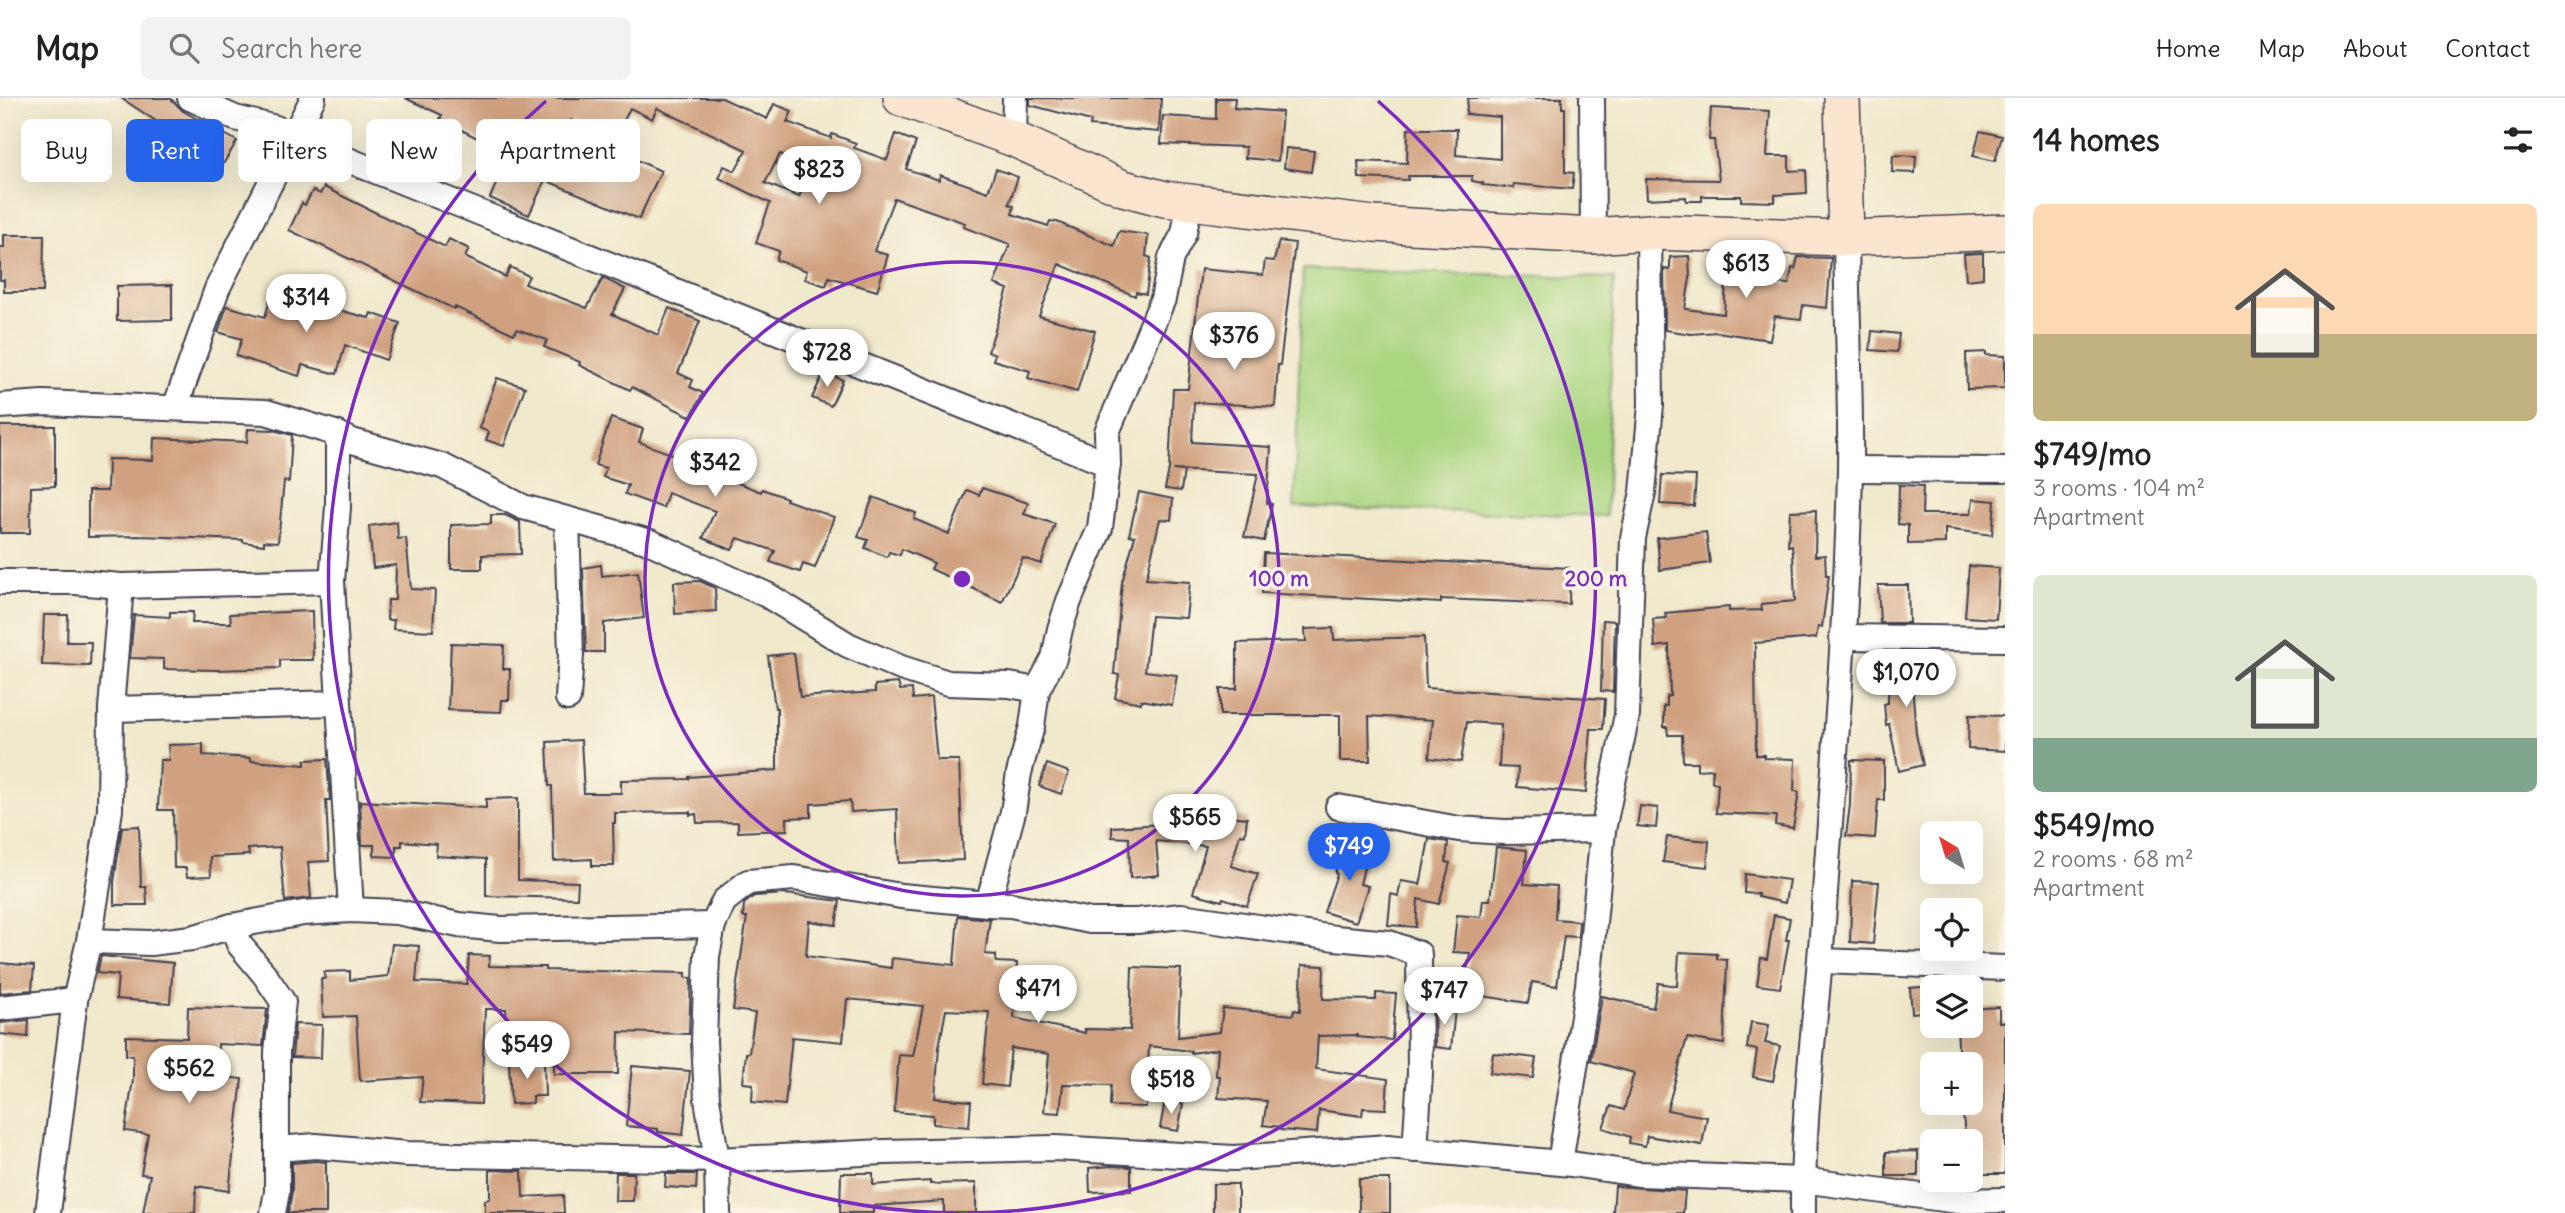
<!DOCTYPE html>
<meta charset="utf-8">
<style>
body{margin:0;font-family:Delius,sans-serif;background:#f2f2f2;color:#222;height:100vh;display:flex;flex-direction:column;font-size:26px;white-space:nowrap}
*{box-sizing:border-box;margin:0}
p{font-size:23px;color:#767676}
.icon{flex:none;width:38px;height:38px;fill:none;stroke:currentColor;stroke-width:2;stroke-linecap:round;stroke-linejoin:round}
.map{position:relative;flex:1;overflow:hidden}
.panel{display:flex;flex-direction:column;background:#fff;width:560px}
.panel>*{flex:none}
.banner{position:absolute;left:21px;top:21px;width:665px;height:63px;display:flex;gap:14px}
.needle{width:46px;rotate:322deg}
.buttons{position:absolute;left:1920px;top:723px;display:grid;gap:14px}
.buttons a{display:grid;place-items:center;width:63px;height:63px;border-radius:10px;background:#fff;box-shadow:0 7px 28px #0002;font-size:35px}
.price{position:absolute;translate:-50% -60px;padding:0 16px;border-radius:24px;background:#fff;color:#222;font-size:23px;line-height:46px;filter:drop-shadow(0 2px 4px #0008)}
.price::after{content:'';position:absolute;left:50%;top:42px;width:21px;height:16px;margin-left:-10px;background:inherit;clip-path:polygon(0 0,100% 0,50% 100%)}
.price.active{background:#2563eb;color:#fff}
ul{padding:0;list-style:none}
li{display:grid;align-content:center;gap:14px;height:371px;padding:0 28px}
li span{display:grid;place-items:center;height:217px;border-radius:10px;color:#555}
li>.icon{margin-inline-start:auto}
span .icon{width:126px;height:126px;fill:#fffc;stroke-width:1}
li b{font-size:30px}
h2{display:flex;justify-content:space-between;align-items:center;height:84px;padding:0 28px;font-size:30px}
.chip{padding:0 24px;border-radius:10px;background:#fff;box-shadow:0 7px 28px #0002;font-size:24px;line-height:63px}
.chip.active{background:#2563eb;color:#fff}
header{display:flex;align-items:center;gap:42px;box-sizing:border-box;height:98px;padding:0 35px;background:#fff;border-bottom:2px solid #e0e0e0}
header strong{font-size:33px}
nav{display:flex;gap:38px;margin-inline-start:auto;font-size:24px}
.search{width:490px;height:63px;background:#f2f2f2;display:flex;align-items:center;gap:18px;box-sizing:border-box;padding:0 24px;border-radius:10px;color:#767676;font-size:26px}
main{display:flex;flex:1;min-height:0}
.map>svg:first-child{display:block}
</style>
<header>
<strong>Map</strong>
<div class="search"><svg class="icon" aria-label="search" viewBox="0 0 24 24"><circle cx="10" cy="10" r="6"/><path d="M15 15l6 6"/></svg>Search here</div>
<nav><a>Home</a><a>Map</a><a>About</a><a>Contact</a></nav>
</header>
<main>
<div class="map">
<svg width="2005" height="1115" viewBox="0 0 2005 1115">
<rect width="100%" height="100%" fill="#fcf5e5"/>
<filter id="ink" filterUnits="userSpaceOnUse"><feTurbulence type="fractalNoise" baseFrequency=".0143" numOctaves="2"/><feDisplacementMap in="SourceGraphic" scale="14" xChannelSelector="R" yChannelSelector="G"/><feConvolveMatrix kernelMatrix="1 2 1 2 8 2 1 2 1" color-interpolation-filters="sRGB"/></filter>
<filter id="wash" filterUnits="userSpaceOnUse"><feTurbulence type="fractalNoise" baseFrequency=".00686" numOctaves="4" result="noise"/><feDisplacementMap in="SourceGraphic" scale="28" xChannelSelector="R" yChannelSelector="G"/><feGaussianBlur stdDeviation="1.57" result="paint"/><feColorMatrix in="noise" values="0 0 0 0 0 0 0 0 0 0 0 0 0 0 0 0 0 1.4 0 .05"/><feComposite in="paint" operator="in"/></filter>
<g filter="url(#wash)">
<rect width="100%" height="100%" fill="#f0e9cc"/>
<path fill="#aad581" stroke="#667c5e" stroke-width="2" d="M1303,171L1614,180L1606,418L1294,409Z"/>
<g id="blocks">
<g fill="#d0a180" fill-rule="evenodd">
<path d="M121,0H170L183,13L237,43L222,68L157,29L159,25Z"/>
<path d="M405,0H722L767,21L774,6L792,13L787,24L831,40L832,36L856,45L854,50L887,62L896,36L916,44L906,71L939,82L940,77L988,94L996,71L1018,79L1009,106L1014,108L1012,116L1048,128L1050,123L1057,124L1114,148L1119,133L1148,137L1146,158L1151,160L1146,196L1136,194L1135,198L1059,166L1039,218L1095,233L1077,294L1028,280L1030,273L993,262L995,256L988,254L1008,191L994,186L1010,146L963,129L965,125L894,100L874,153L888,157L877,193L829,179L826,188L805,181L807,173L776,162L779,153L756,145L770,105L719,80L724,68L735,73L746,52L657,10L652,21L630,10L614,43L571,22L555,58L614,82L626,57L661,73L639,121L545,82L529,117L490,100L509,56L440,21L442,17ZM780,56L812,68L799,99L765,85Z"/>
<path d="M1030,0H1161L1159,34L1090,28L1091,23L1030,7Z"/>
<path d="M1216,0H1235L1234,10L1282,14L1278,63L1245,60L1246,49L1161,46L1163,18L1216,21Z"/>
<path d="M1468,0H1562V10H1565V74L1574,75L1572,91L1514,86L1513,90L1482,87L1483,85L1472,83V78H1408V82L1359,80L1358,63L1407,65L1408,31H1457L1456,57L1500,61V19L1466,16Z"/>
<path d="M1711,10L1770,13L1767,58H1789V73L1806,72L1807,95L1775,97V104L1741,103V98H1702V103H1686V99L1647,101L1646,81L1719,82L1714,42H1709Z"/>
<path d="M1980,33L2002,38L1995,63L1973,58Z"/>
<path d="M1286,50L1314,53L1311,74L1284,70Z"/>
<path d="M1893,57L1916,58L1915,75L1892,74Z"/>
<path d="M324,89L445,149L449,141L469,151L465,159L505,179L510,169L529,178L525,186L587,210L603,180L625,191L612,216L658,237L669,210L700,223L678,275L693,282L690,289L703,295L691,319L632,289L630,292L579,267L580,264L544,249L547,242L517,231L514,236L455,209L454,211L289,132L302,105L305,107L313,92L320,96Z"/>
<path d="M4,137H44L43,194H4V182H0V149H4Z"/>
<path d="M1279,143L1295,145L1280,267H1278L1275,309L1194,304L1192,344L1271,349L1267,405L1272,406L1264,443L1244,439L1258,376L1173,372L1184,373L1181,393L1165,391L1169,371L1173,291H1188L1201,171L1263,177L1265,162L1274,163Z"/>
<path d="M1983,155V180L1966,182L1964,156Z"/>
<path d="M1689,158L1690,180L1685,211L1724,216L1726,182L1789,186L1792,170L1795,171L1798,159L1831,160L1827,210L1803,207L1801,221L1775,218L1770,242L1717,234L1691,236L1665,232L1664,171L1670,172V159Z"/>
<path d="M172,187V222L117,223V188Z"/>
<path d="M273,191L315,206L369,220L371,215L400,225L386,262L345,247L337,276L302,267L299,278L236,258L242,241L218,234L227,208L265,219Z"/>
<path d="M1872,233L1899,236L1897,254L1870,252Z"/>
<path d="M1986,254V257L2005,258V290L1967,291L1966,255Z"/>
<path d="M824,274L843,282L831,308L812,300Z"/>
<path d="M497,280L525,289L504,348L486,342L489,334L479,330Z"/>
<path d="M611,320L643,331L639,344L682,360L681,363L761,394L762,391L787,400L786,402L834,419L815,470L803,466L800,474L770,464L775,453L738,440L732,452L703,440L715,413L668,395L663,410L625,396L628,387L603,379L606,370L595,367Z"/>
<path d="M0,328H55V388L31,389L30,435H0Z"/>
<path d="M248,331L273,332L292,337L289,384L284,383L278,444L264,443V447L243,444V442L141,438L88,439V393H107L108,361L153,362L154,340L247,344Z"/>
<path d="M1662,377L1696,378L1694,408L1660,406Z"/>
<path d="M1899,387L1923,388L1922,416H1971L1973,401L1995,403L1992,437L1945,431V445L1908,446V427L1898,426Z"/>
<path d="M982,390L1028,405L1024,416L1055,426L1041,466L1023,460L1002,504L931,471L934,465L902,451L900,457L889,454L887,459L865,450L868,442L858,439L873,399L916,415L914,421L949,436L967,392L979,397Z"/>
<path d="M1139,394L1173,401L1171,422L1160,421L1146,481L1190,484L1186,520L1151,518L1145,573L1177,577L1172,607L1141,602V605L1115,600L1119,577L1114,576L1122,484L1135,438L1129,437Z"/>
<path d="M1816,412L1815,458L1825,457L1826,477H1829L1822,529L1818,528L1816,540L1755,545L1756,657H1764V660L1795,661L1794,693L1799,694L1793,730L1775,727L1776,718L1716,715L1718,685L1712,684L1713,671L1697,672V664H1683L1682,637H1668L1667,629H1664V608H1667V598H1670L1669,547L1655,549L1653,521L1666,520L1665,515L1729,509V513L1762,512L1761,506L1795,503L1793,455L1792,447L1788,448L1790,413Z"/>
<path d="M491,417H505L520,424L521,456L482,457V471H451V427L491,426Z"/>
<path d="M397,424L398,441L406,440L411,491L435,492L433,533L393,531L394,522H387L388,502H395L396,467L373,470L369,428Z"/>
<path d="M1706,434L1710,465L1660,472L1657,440Z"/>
<path d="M1264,455L1570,470L1569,506L1441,501V505L1262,495Z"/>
<path d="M601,467L602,478L638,474L644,520L604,525V554H586L583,470Z"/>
<path d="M1969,468L1999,470L1996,521L1965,519Z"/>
<path d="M700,483L715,490L716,513L675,516L674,484Z"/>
<path d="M1878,487H1908L1909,525H1880Z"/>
<path d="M312,513L313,562H280V570L217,572L164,571V561L130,560L134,517L170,519V514H193L192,525H231L230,516Z"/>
<path d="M44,517H68L67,544H91L90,568L42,567Z"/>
<path d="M1603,522L1615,523L1613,594L1601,593Z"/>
<path d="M1333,530L1334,542L1424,539L1426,590L1605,601L1603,631H1591L1586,695L1517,689L1518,670L1499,669L1501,626L1467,624L1461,664L1429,660L1433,622L1369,618L1370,663H1340V617H1220V591H1237V545L1306,543L1305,531Z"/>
<path d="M451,545L504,547L503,571H510L509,602H502L501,614L448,612Z"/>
<path d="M794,555L800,599L875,594V587L898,585L900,592L912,591L913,601L931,599L937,662H959L963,762L899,765L897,711L851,714L850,703L811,706V719L787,720V732L738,734V724L697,725L696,716L690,717V714L615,715V725H613L614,768H592V761L554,763L552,688H549L547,644L581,642L584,695H621V682L689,681V679L777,672V610H775L768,558Z"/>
<path d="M1889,564L1938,566L1937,587L1912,585L1916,636L1923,667L1899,673L1889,626L1886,627L1884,606L1888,605Z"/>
<path d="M1969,617L2005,618V653L1968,651Z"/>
<path d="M203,646V657L251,660V663L305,667V662L327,661L330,702H326L329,763L308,764L311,800L285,803L280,749L248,751L249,757L210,759L211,778L187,779L186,770H174L173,712H158L160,662H169L168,647Z"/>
<path d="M1851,662L1884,663V702H1878L1875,740L1846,738L1850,707Z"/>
<path d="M1047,666L1069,674L1061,696L1039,688Z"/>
<path d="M518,700V782L578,784L577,800L486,798V761L436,758L437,746L402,743V748H396V759L374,758V747H362L360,703L486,710V701Z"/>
<path d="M1640,708L1658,710L1656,730L1637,728Z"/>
<path d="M1228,718L1247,720L1245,737L1240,736L1231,768L1258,776L1247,808L1223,800L1222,803L1193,795L1206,748L1156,743L1159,777L1130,780L1129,740L1112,739V729L1165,726V719L1227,725Z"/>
<path d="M139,728L141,789H146L147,807H114V784L122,729Z"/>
<path d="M1667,739L1709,743L1707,769L1663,764Z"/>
<path d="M1429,741L1448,744L1446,764L1450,765L1439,806L1418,801L1416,829L1388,827L1391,796L1398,798L1401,783L1420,786V788Z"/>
<path d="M1343,743L1369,749L1360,786L1368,788L1356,824L1324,814L1337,776L1335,775Z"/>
<path d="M1496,749L1527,752L1524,786L1557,788L1555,821L1579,823L1578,839L1564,838L1557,888L1532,884L1528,905L1463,895L1470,855L1453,854L1457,817L1481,819L1483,802H1490Z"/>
<path d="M1745,776L1789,782L1785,805L1758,799V796L1744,795Z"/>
<path d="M1852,783L1879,784L1873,846L1850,844Z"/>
<path d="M786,796L840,803L836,827L809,823L806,858L891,870L892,860L954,867L958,818L990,821L985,856L996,857V864L1017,865L1014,920L1085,935V931L1130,932L1132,869L1181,871L1178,939L1220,934L1223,910L1293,917L1294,912L1300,913L1302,867L1324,868L1323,901L1376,902V895L1396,896L1392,942L1357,939V937L1318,938L1316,971L1388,981L1386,1011L1363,1010L1362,1018L1319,1012L1317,1035L1281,1032V1029L1263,1027L1267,1003L1218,1000L1220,978H1216L1218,951L1191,955V953L1149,948L1146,1009L1110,1008L1111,987L1063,986L1060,1015L1044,1014L1049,956L1011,950L1007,989L982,986L989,914L946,912L939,949L935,1000L971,1003L969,1029L933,1026V1017L894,1014L899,957L913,958L923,908L847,901L843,944L792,939L785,1007L752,1004L753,986L743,985L746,955H749L755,915L733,912L747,819H743L744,806L754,798Z"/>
<path d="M1774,817L1790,820L1786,842H1789L1780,890L1757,887L1761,860L1767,861Z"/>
<path d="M392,846L419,848L416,884L467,886L469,857L490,858L489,868L545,869V872L686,875V880H691L689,936L619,934L618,976H554V924H507L506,911H485L481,1006L420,1004L423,979L360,983L356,918L323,919L321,881H325L324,874L350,873V882L388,878Z"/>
<path d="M1679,854L1717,856V861L1727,862L1724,946L1687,940L1667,1012L1707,1019L1702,1047L1647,1038L1645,1048L1629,1045L1630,1039L1603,1030L1611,1008L1624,1012L1634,975L1591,963L1602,898L1653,910L1658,885L1677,888Z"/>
<path d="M101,858L173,865L170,905L116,901L118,877L97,875Z"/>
<path d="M0,865L34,868L32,892L0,895Z"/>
<path d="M1932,888V913L1912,915L1910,890Z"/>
<path d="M188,909L267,911L263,948L218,946L217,978L242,981L229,1093L196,1088L195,1115H143L150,1077L141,1076L148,1036L125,1033L133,982V958L126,957V938L187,940Z"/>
<path d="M1434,909L1455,911L1451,951L1435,949Z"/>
<path d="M1999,909V924H2005V1076H1970V1039L1965,1040L1962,1004H1970V966H1959L1957,928H1970V911Z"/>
<path d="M29,922L28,939L0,936V925Z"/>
<path d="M1751,924L1769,927L1765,945L1780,948L1773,983L1753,979L1757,952L1747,950Z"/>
<path d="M295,926L322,927L321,960L292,959Z"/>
<path d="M1493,955L1536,960L1533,980L1490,975Z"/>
<path d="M544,963L545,998H533V1005L511,1006L509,964Z"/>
<path d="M632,968L690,973L683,1037L658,1034V1031L626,1028Z"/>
<path d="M1165,1003L1183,1006L1178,1033L1160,1030Z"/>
<path d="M1918,1053V1078H1886V1054Z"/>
<path d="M316,1063L326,1064V1115H288L292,1094V1065Z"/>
<path d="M1112,1068L1131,1069V1093L1090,1094L1089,1070Z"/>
<path d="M490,1072L522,1073L523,1099L563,1097L564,1115H485V1102L490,1101Z"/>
<path d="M616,1075H634L633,1103H615Z"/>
<path d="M841,1075H873V1087L930,1083V1086L976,1085V1115H944V1103L873,1108V1115H840Z"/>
<path d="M666,1076H697L696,1091L665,1089Z"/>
<rect x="1359" y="1081" width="31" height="34"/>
<rect x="1213" y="1086" width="25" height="29"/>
<path d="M1615,1088L1685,1093L1683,1115H1613Z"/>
</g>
</g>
</g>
<g filter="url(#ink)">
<use href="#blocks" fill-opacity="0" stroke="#414051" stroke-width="2"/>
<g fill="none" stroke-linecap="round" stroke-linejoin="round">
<g stroke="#414051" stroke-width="28">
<g id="street">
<path d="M190,0L235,20L276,30L293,40L1108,366"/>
<path d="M1592,0L1593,138"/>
<path d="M1014,41L1015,0"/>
<path d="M0,308L43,305L266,314L338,336L352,343L442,368L523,409L650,444L767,497L848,547L901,570L948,585L1009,587L1037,592"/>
<path d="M175,310L217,191L313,0"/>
<path d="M338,336V409L332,483L351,812"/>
<path d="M1850,371L2005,372"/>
<path d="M567,421L571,557L568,600"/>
<path d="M0,484H76L121,488L332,483"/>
<path d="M1842,539L2005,541"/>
<path d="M111,611L338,605"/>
<path d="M1338,709L1459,731L1504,734L1603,732"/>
<path d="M988,806L1011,807L1090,823H1137L1181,818L1335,840L1389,845L1419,856L1420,975L1415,1052"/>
<path d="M232,828L239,846L264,876L283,904L277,953V1094L273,1115"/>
<path d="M89,843L150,845L192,840L232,828L303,815L351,812L397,814L459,827L500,831L713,827"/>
<path d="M1821,863L2005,870"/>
<path d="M0,910L75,902"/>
<path d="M277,1051L316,1048L407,1056L717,1062L884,1054L1055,1050L1234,1060L1388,1049L1571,1066L1638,1076L1802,1082L1958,1103L2005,1102"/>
<path d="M1560,1065L1588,887L1603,732L1627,617L1633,440L1643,394L1651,307L1649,134"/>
<path d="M48,1115L75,902L89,843L110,712L111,611L121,488"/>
<path d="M718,1115L717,1062L707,1001L704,943L707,858L713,827L724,803L748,784L794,780L901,798L988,806L1013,714L1019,675L1032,628L1037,592L1054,560L1060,531L1069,503L1100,430L1108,366L1107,334L1163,201L1171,160L1184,135L1190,103"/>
<path d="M1803,1115C1802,1008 1819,901 1825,794C1835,653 1847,513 1850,372C1851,295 1847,217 1846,140"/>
</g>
</g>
<g stroke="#414051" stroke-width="38">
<g id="secondary">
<path d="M901,0L1014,41L1123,90L1165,101L1374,126L1593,138L1649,134L1846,140L2005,134"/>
<path d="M1842,0L1846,140"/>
</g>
</g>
<use href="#street" stroke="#fff" stroke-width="24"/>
<use href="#secondary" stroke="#fce5cf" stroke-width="35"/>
</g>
</g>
<g fill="none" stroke="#7b2cbf" stroke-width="3.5">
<circle cx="962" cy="481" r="317"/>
<path d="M956 1115A634 634 0 0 1 546 3M1378 3A634 634 0 0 1 968 1115"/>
</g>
<circle cx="962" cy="481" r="10" fill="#7b2cbf" stroke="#fcf5e5" stroke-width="3.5"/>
<g font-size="21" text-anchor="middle" font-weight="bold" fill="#7b2cbf" stroke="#fcf5e5" stroke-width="7" stroke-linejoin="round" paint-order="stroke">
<text x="1279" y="488">100 m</text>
<text x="1596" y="488">200 m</text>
</g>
</svg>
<div class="buttons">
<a><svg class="needle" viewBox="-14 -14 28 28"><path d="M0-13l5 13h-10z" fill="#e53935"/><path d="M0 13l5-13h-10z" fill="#767676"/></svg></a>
<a><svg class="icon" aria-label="locate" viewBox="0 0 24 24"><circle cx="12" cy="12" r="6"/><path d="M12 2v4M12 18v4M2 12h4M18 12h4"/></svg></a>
<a><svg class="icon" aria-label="layers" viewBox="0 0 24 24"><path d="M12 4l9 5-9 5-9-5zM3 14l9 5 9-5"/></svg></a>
<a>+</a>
<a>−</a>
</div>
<b class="price" style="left:819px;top:108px">$823</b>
<b class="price" style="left:1746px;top:202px">$613</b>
<b class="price" style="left:306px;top:236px">$314</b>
<b class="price" style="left:1234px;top:274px">$376</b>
<b class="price" style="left:827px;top:291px">$728</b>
<b class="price" style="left:715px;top:401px">$342</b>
<b class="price" style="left:1906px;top:611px">$1,070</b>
<b class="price" style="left:1195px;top:756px">$565</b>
<b class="price active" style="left:1349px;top:785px">$749</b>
<b class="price" style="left:1038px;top:927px">$471</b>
<b class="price" style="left:1444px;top:929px">$747</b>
<b class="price" style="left:527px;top:983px">$549</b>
<b class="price" style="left:189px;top:1007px">$562</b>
<b class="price" style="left:1171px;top:1018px">$518</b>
<div class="banner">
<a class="chip">Buy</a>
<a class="chip active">Rent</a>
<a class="chip">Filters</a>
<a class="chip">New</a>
<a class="chip">Apartment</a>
</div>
</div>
<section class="panel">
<h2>14 homes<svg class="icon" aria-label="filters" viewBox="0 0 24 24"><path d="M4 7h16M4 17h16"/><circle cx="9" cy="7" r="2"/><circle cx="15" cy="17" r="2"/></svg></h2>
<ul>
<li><span style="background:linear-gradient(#ffd9b3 60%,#c2b280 0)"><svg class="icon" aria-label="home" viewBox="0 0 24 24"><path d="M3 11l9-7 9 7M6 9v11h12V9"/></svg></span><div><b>$749/mo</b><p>3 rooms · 104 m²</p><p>Apartment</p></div></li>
<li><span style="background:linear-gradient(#dfe7d0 75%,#7fa58c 0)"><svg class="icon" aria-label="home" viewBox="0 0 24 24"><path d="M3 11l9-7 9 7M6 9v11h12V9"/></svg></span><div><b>$549/mo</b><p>2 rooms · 68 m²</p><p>Apartment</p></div></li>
</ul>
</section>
</main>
